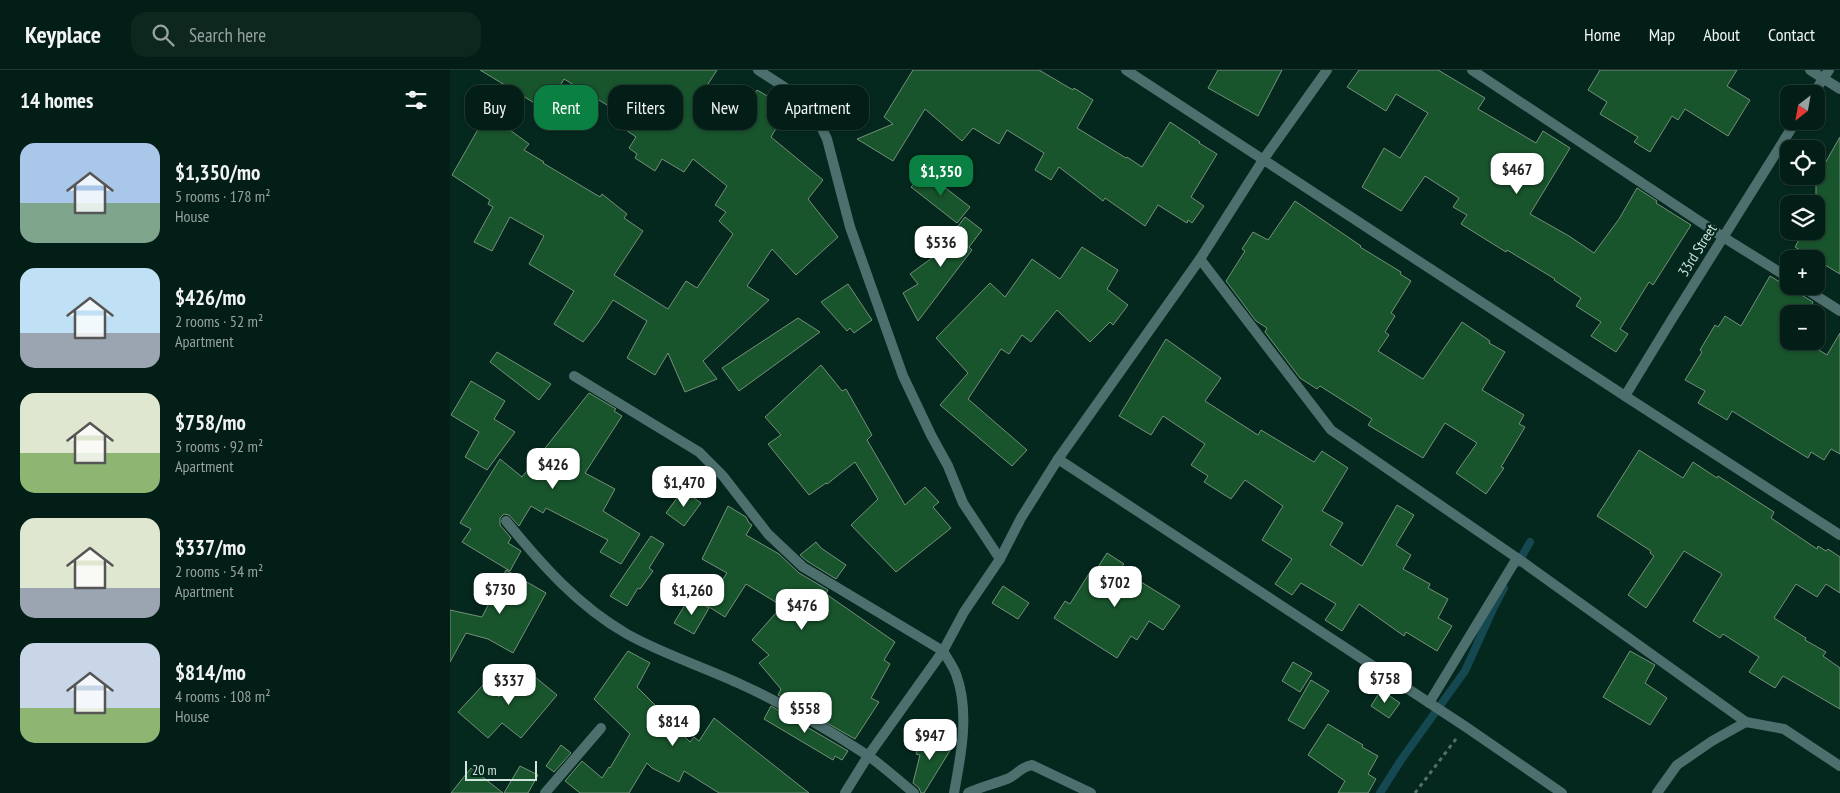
<!DOCTYPE html>
<meta charset="utf-8">
<style>
body{margin:0;font-family:"PT Sans Narrow",sans-serif;background:#0d271f;color:#f1f3f6;height:100vh;display:flex;flex-direction:column;font-size:19px;white-space:nowrap}
*{box-sizing:border-box;margin:0}
p{font-size:16px;color:#97a2a1}
.icon{flex:none;width:28px;height:28px;fill:none;stroke:currentColor;stroke-width:2;stroke-linecap:round;stroke-linejoin:round}
.map{position:relative;flex:1;overflow:hidden}
.sheet{display:flex;flex-direction:column;background:#031e16;width:450px}
.sheet>*{flex:none}
.hud{position:absolute;left:15px;top:15px;width:475px;height:45px;display:flex;gap:10px}
.needle{width:32px;rotate:211deg}
.controls{position:absolute;left:1330px;top:15px;display:grid;gap:10px}
.controls a{display:grid;place-items:center;width:45px;height:45px;border-radius:10px;background:#031e16;box-shadow:0 1px 4px #0004,0 0 0 1px #243c35;font-size:25px}
.scale{position:absolute;left:15px;bottom:12px;width:72px;box-sizing:border-box;padding-left:5px;border:2px solid #d1e4dd;border-top:0;font-size:14px;line-height:18px;white-space:nowrap;color:#d1e4dd;-webkit-text-stroke:4px #04281e;paint-order:stroke}
.price{position:absolute;translate:-50% -42px;padding:0 11px;border-radius:10px;background:#fff;color:#222;font-size:16px;line-height:32px;filter:drop-shadow(0 1px 2px #0008)}
.price::after{content:'';position:absolute;left:50%;top:30px;width:15px;height:11px;margin-left:-8px;background:inherit;clip-path:polygon(0 0,100% 0,50% 100%)}
.price.selected{background:#0b8043;color:#fff}
ul{padding:0;list-style:none}
li{display:flex;align-items:center;gap:15px;height:125px;padding:0 20px}
li span{display:grid;place-items:center;flex:none;width:140px;height:100px;border-radius:15px;color:#555}
li>.icon{margin-inline-start:auto}
span .icon{width:60px;height:60px;fill:#fffc;stroke-width:1}
li b{font-size:21px}
h2{display:flex;justify-content:space-between;align-items:center;height:60px;padding:0 20px;font-size:21px}
.tag{padding:0 18px;border-radius:15px;background:#031e16;box-shadow:0 1px 4px #0004,0 0 0 1px #243c35;font-size:18px;line-height:45px}
.tag.selected{background:#0b8043;color:#fff}
header{display:flex;align-items:center;gap:30px;box-sizing:border-box;height:70px;padding:0 25px;background:#031e16;border-bottom:1px solid #243c35}
header strong{font-size:24px}
nav{display:flex;gap:28px;margin-inline-start:auto;font-size:18px}
.search{width:350px;height:45px;background:#0d271f;display:flex;align-items:center;gap:12px;box-sizing:border-box;padding:0 18px;border-radius:15px;color:#97a2a1;font-size:19px}
main{display:flex;flex:1;min-height:0}
.map>svg:first-child{display:block}
</style>
<header>
<strong>Keyplace</strong>
<div class="search"><svg class="icon" aria-label="search" viewBox="0 0 24 24"><circle cx="10" cy="10" r="6"/><path d="M15 15l6 6"/></svg>Search here</div>
<nav><a>Home</a><a>Map</a><a>About</a><a>Contact</a></nav>
</header>
<main>
<section class="sheet">
<h2>14 homes<svg class="icon" aria-label="filters" viewBox="0 0 24 24"><path d="M4 7h16M4 17h16"/><circle cx="9" cy="7" r="2"/><circle cx="15" cy="17" r="2"/></svg></h2>
<ul>
<li><span style="background:linear-gradient(#a9c7e8 60%,#7fa58c 0)"><svg class="icon" aria-label="home" viewBox="0 0 24 24"><path d="M3 11l9-7 9 7M6 9v11h12V9"/></svg></span><div><b>$1,350/mo</b><p>5 rooms · 178 m²</p><p>House</p></div></li>
<li><span style="background:linear-gradient(#bfe0f5 65%,#9aa5b1 0)"><svg class="icon" aria-label="home" viewBox="0 0 24 24"><path d="M3 11l9-7 9 7M6 9v11h12V9"/></svg></span><div><b>$426/mo</b><p>2 rooms · 52 m²</p><p>Apartment</p></div></li>
<li><span style="background:linear-gradient(#dfe7d0 60%,#8fb573 0)"><svg class="icon" aria-label="home" viewBox="0 0 24 24"><path d="M3 11l9-7 9 7M6 9v11h12V9"/></svg></span><div><b>$758/mo</b><p>3 rooms · 92 m²</p><p>Apartment</p></div></li>
<li><span style="background:linear-gradient(#dfe7d0 70%,#9aa5b1 0)"><svg class="icon" aria-label="home" viewBox="0 0 24 24"><path d="M3 11l9-7 9 7M6 9v11h12V9"/></svg></span><div><b>$337/mo</b><p>2 rooms · 54 m²</p><p>Apartment</p></div></li>
<li><span style="background:linear-gradient(#c9d6e8 65%,#8fb573 0)"><svg class="icon" aria-label="home" viewBox="0 0 24 24"><path d="M3 11l9-7 9 7M6 9v11h12V9"/></svg></span><div><b>$814/mo</b><p>4 rooms · 108 m²</p><p>House</p></div></li>
</ul>
</section>
<div class="map">
<svg width="1390" height="723" viewBox="0 0 1390 723">
<rect width="100%" height="100%" fill="#04281e"/>
<g fill="none" stroke-linecap="round" stroke-linejoin="round">
<g stroke="#154851" stroke-width="8">
<path d="M1068,493L1080,472"/>
<path d="M930,723L951,690L1015,601L1043,539L1054,518"/>
</g>
</g>
<g fill="#18542c" stroke="#75907a">
<path d="M30,0H267L258,14L296,37L307,20L338,38L321,67L373,110L358,129L388,167L346,205L322,179L297,216L319,230L253,291L267,309L235,322L218,283L205,305L177,288L197,251L163,230L148,253L133,272L104,254L124,221L79,194L94,166L60,147L42,181L24,172L43,137L38,134L40,130L2,105L35,47L59,61L60,60L79,74L74,80L94,92L93,93L150,127L152,124L177,144L174,148L193,161L164,205L218,239L236,211L247,218L283,164L269,151L276,142L265,135L277,116L243,89L234,102L212,89L205,101L185,88L187,84L179,78L186,67L176,60L182,50L114,9L96,40Z"/>
<path d="M463,0H589L623,20L624,18L643,30L627,58L676,88L677,87L692,97L720,52L750,72L749,73L767,84L741,127L754,136L742,153L738,150L737,153L708,135L695,156L655,128L653,131L609,97L601,110L585,100L594,83L557,60L549,74L523,58L512,71L475,39L443,91L407,69L443,54L434,47Z"/>
<path d="M768,0H832L808,46L758,18Z"/>
<path d="M909,0H988L1035,28L1028,39L1086,73L1093,61L1120,78L1080,144L1119,166L1144,183L1169,149L1187,118L1207,131L1206,133L1241,155L1203,215L1199,212L1170,259L1178,264L1166,282L1141,266L1151,252L1126,236L1131,228L1104,210L1105,209L1057,180L1056,182L1011,154L1017,145L1003,137L1009,128L975,106L951,141L912,117L934,78L950,88L978,43L946,24L936,41L897,17Z"/>
<path d="M1150,0H1287L1277,16L1300,30L1278,66L1235,39L1228,50L1222,46L1200,82L1184,72L1188,67L1150,44L1157,32L1138,20Z"/>
<path d="M1390,67V204L1345,177L1354,161H1366V109Z"/>
<path d="M475,102L520,137L507,153L461,117Z"/>
<path d="M845,131L911,176L910,177L951,202L950,204L961,211L941,243L945,246L935,262L939,265L928,281L973,309L1012,252L1040,271L1039,273L1055,282L1032,320L1074,345L1069,354L1075,357L1051,397L1054,398L1036,424L1006,403L1027,373L995,353L973,388L918,355L922,349L870,316L867,319L850,308L815,262L817,258L806,251L776,211L795,181L792,179L803,162L818,170Z"/>
<path d="M515,147L532,160L519,177L522,180L468,251L453,223L468,214L460,204L486,185Z"/>
<path d="M632,177L668,200L657,219L678,235L663,255L660,252L640,272L607,240L581,272L572,265L559,284L551,279L518,329L577,380L562,396L490,335L518,303L486,268L540,213L555,227L582,189L610,209Z"/>
<path d="M1320,206L1363,232L1357,244H1339V271H1354L1377,285L1390,263V384L1381,379L1374,390L1361,382L1358,388L1282,341L1277,350L1248,333L1255,321L1235,310L1252,282L1250,280L1265,255L1268,257L1275,246L1291,256Z"/>
<path d="M398,214L422,250L404,263L400,258L397,261L371,232Z"/>
<path d="M348,248L370,262L289,321L272,298Z"/>
<path d="M716,269L771,308L755,331L808,365L811,360L864,392L872,381L898,398L872,441L893,453L880,475L912,496L947,435L964,445L946,475L961,485L953,499L980,514L978,518L998,529L988,548L1002,556L987,581L956,562L954,566L909,534L892,561L875,550L886,534L851,513L842,525L825,514L842,489L812,470L833,436L795,410L781,429L754,412L758,406L741,395L755,374L713,346L701,365L669,346Z"/>
<path d="M47,282L101,314L89,330L40,292Z"/>
<path d="M371,295L392,321L396,319L422,365L417,370L455,435L475,417L489,432L483,437L501,458L446,502L401,455L428,429L405,392L377,414L376,413L359,425L318,374L331,365L315,347Z"/>
<path d="M21,311L55,331L44,349L65,362L37,400L15,387L29,362L1,345Z"/>
<path d="M139,323L166,339L164,341L172,346L135,403L165,419L153,441L190,464L171,494L150,482L158,470L96,438L93,443L81,436L69,456L59,445L54,444L50,448V455L61,468L58,473L71,481L60,501L12,472L21,459L10,453L50,389L72,407Z"/>
<path d="M1189,380L1233,408L1243,392L1267,408L1268,406L1324,442L1321,448L1367,479L1368,476L1376,481L1378,479L1390,487V523L1376,514L1367,527L1346,514L1324,548L1356,568L1355,570L1376,582L1373,586L1390,598V639L1333,606L1325,618L1299,602L1309,587L1273,564L1270,568L1243,551L1272,504L1234,481L1196,538L1178,525L1204,486L1200,483L1201,481L1147,446Z"/>
<path d="M233,420L251,433L234,456L216,443Z"/>
<path d="M278,436L296,447L299,453L302,455L296,465L329,484L349,503L378,520L376,524L445,572L434,590L440,594L421,628L429,632L405,669L328,625L331,619L309,593L319,585L302,570L332,536L296,514L275,547L256,535L277,503L252,489Z"/>
<path d="M201,466L214,474L199,498L203,501L190,519L188,518L177,536L160,526Z"/>
<path d="M366,472L371,478L396,495L386,509L357,491L350,485Z"/>
<path d="M657,483L674,494L670,499L730,536L713,560L699,551L687,570L681,566L667,588L604,548L615,531L620,534L640,502L643,505Z"/>
<path d="M56,500L96,523L63,583L38,569L16,563L0,592V540L32,547Z"/>
<path d="M553,516L579,533L568,549L542,533Z"/>
<path d="M239,528L259,538L244,564L224,553Z"/>
<path d="M178,581L200,593L187,617L214,644L211,649L224,659L225,657L240,672L244,667L249,671L264,648L359,723H269L234,701L229,712L202,698L197,693L179,723H130L115,711L132,691L152,708L159,697L160,698L180,664L144,629Z"/>
<path d="M1180,581L1205,595L1195,613L1217,628L1200,655L1153,627Z"/>
<path d="M843,592L862,603L850,622L832,611Z"/>
<path d="M74,598L107,625L71,668L52,653L38,668L8,642L34,614L49,627Z"/>
<path d="M861,610L879,621L854,659L838,650Z"/>
<path d="M931,620L950,633L939,648L921,636Z"/>
<path d="M321,636L398,681L392,690L385,686L383,690L314,649Z"/>
<path d="M878,654L913,675L912,677L928,686L918,704L926,709L918,723H888L895,711L858,685Z"/>
<path d="M471,666L504,674L474,723H471L469,718L463,713L470,685L466,684Z"/>
<path d="M111,675L121,683L104,702L96,696Z"/>
<path d="M70,696L88,705L78,723H54Z"/>
<path d="M21,698L53,723H1Z"/>
</g>
<g fill="none" stroke-linecap="round" stroke-linejoin="round">
<path stroke="#527067" stroke-width="3" stroke-dasharray="4 4" stroke-linecap="butt" d="M965,723L1006,669"/>
<g stroke="#4d706e" stroke-width="10">
<path d="M308,0L342,22L364,42L377,69L400,157L453,306L481,365L498,396L513,433L550,489"/>
<path d="M676,0L1175,326L1390,465"/>
<path d="M1022,0L1273,167L1339,208"/>
<path d="M1360,0L1390,19"/>
<path d="M1363,24L1379,0"/>
<path d="M750,189L881,360L1067,488L1296,652"/>
<path d="M1351,216L1390,241"/>
<path d="M124,306L249,382L273,406L318,464L353,497L493,581C497,588 503,596 506,604C520,642 511,685 504,723"/>
<path d="M1175,326L1222,249L1346,51"/>
<path d="M608,389L1016,657L1112,723"/>
<path d="M56,451C91,494 128,536 177,564C213,584 251,596 288,613C332,633 376,658 417,685C433,696 448,710 464,723"/>
<path d="M979,633L1067,488"/>
<path d="M95,723L151,658"/>
<path d="M395,723L418,686L493,581L514,542L550,489L571,448L608,389L750,189L813,90L877,0"/>
<path d="M518,723C530,717 544,714 557,709C567,705 570,697 582,695L641,723"/>
<path d="M1207,723L1227,695L1262,671L1296,652L1334,659L1390,696"/>
</g>
</g>
<g text-anchor="middle" dominant-baseline="central" stroke-width="4.5" stroke-linejoin="round" paint-order="stroke">
<g font-size="15" fill="#d1e4dd" stroke="#04281e">
<text transform="translate(1247 180) rotate(-58)">33rd Street</text>
</g>
</g>
</svg>
<div class="controls">
<a><svg class="needle" viewBox="-14 -14 28 28"><path d="M0-13l5 13h-10z" fill="#e53935"/><path d="M0 13l5-13h-10z" fill="#97a2a1"/></svg></a>
<a><svg class="icon" aria-label="locate" viewBox="0 0 24 24"><circle cx="12" cy="12" r="6"/><path d="M12 2v4M12 18v4M2 12h4M18 12h4"/></svg></a>
<a><svg class="icon" aria-label="layers" viewBox="0 0 24 24"><path d="M12 4l9 5-9 5-9-5zM3 14l9 5 9-5"/></svg></a>
<a>+</a>
<a>−</a>
</div>
<div class="scale">20 m</div>
<b class="price" style="left:1067px;top:125px">$467</b>
<b class="price selected" style="left:491px;top:127px">$1,350</b>
<b class="price" style="left:491px;top:198px">$536</b>
<b class="price" style="left:103px;top:420px">$426</b>
<b class="price" style="left:234px;top:438px">$1,470</b>
<b class="price" style="left:665px;top:538px">$702</b>
<b class="price" style="left:50px;top:545px">$730</b>
<b class="price" style="left:242px;top:546px">$1,260</b>
<b class="price" style="left:352px;top:561px">$476</b>
<b class="price" style="left:935px;top:634px">$758</b>
<b class="price" style="left:59px;top:636px">$337</b>
<b class="price" style="left:355px;top:664px">$558</b>
<b class="price" style="left:223px;top:677px">$814</b>
<b class="price" style="left:480px;top:691px">$947</b>
<div class="hud">
<a class="tag">Buy</a>
<a class="tag selected">Rent</a>
<a class="tag">Filters</a>
<a class="tag">New</a>
<a class="tag">Apartment</a>
</div>
</div>
</main>
